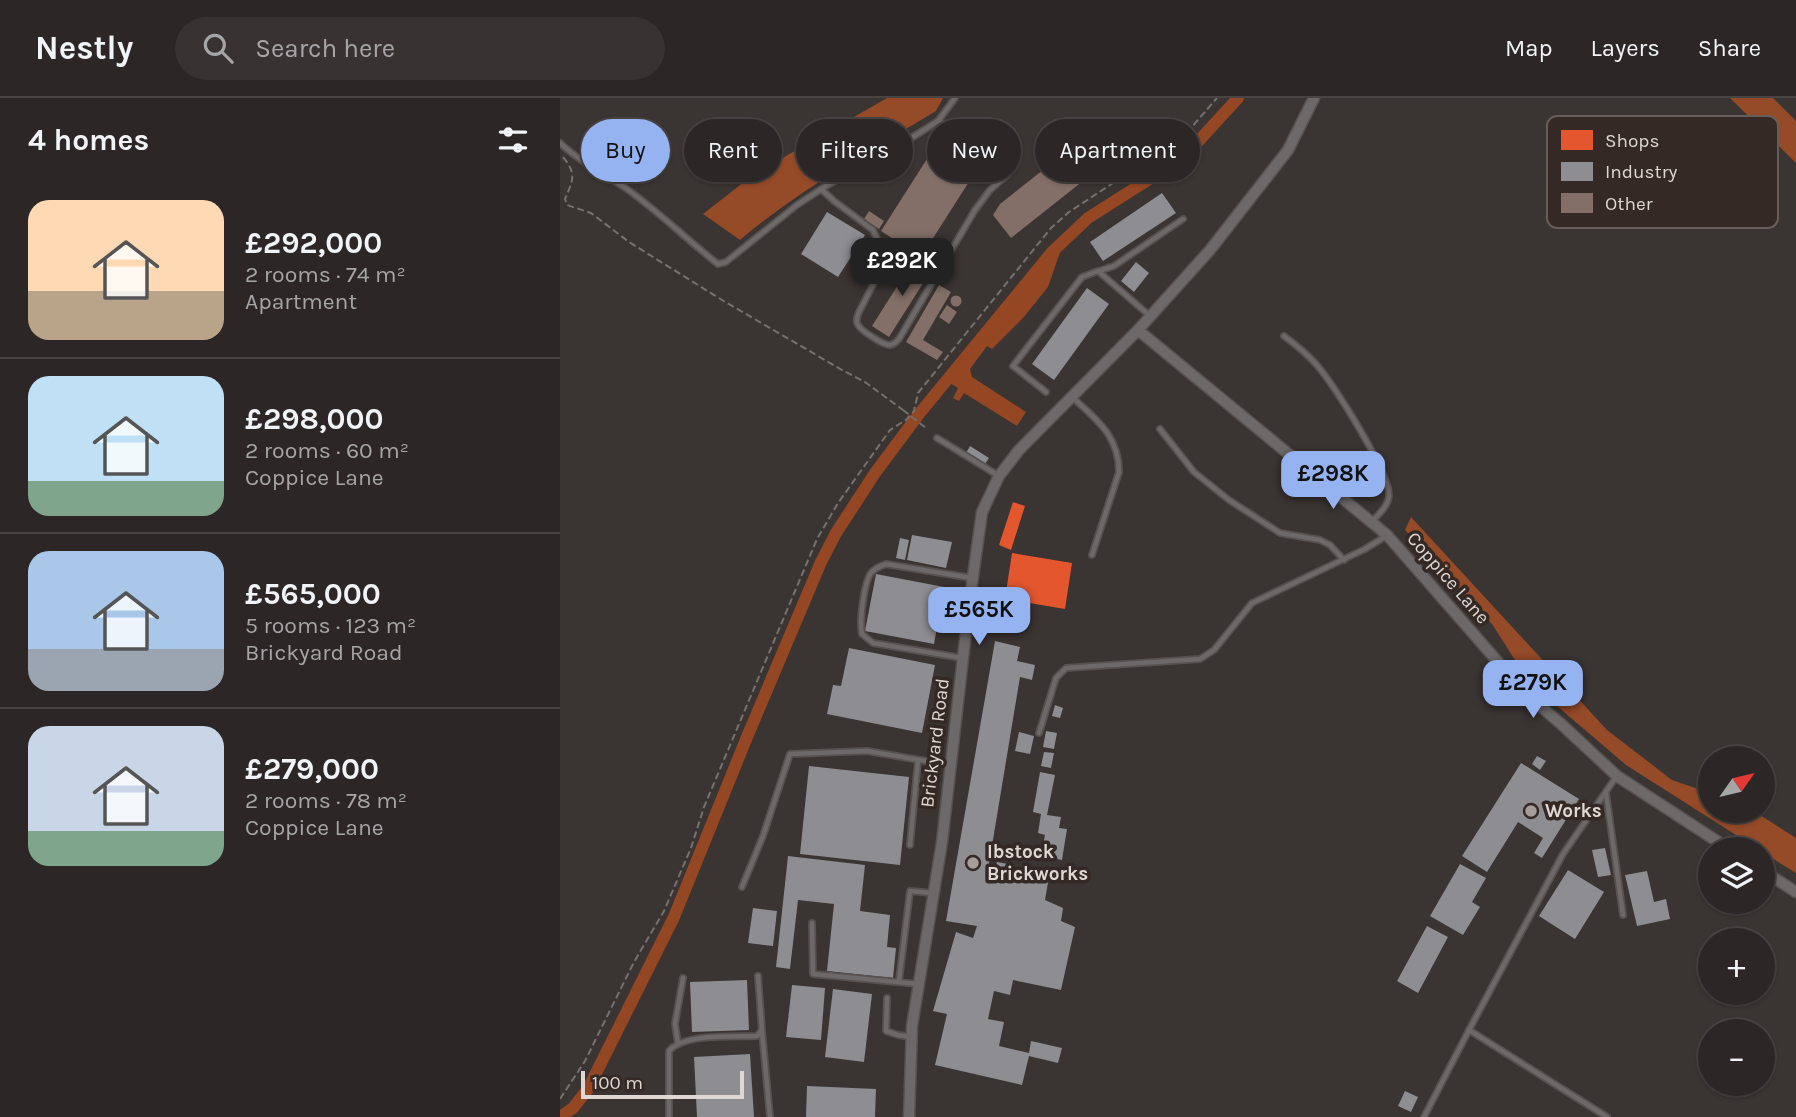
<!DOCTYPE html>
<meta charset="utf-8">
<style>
body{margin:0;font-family:Karla,sans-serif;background:#383332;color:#f1f3f6;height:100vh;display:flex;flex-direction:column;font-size:26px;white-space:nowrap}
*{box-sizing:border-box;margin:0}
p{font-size:23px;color:#a6a5a7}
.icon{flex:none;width:38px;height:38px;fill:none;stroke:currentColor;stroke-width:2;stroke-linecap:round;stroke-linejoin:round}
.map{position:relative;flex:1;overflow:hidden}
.panel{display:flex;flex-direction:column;background:#2c2726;width:560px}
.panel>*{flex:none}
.top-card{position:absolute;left:21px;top:21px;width:665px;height:63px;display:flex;gap:14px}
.needle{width:46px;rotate:56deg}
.fabs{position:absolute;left:1138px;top:648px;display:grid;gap:14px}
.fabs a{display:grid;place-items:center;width:77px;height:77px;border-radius:50%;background:#2c2726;box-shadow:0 2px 5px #0004,0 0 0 2px #484443;font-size:35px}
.scale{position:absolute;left:21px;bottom:18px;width:163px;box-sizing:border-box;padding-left:7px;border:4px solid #ded7d4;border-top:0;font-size:19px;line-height:24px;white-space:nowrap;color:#ded7d4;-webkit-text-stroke:5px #342925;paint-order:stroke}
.price{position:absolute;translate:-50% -60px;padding:0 16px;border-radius:14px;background:#95b2f1;color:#111;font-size:23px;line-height:46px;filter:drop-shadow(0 2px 4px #0008)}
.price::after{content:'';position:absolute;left:50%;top:42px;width:21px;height:16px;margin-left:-10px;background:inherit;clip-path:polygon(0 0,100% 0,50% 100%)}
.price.selected{background:#222;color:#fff}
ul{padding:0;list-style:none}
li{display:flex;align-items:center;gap:21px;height:175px;padding:0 28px}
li+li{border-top:2px solid #484443}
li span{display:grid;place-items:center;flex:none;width:196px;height:140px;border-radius:21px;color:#555}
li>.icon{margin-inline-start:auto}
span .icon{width:84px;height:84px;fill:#fffc;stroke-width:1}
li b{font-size:30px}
h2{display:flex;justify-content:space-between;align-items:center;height:84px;padding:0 28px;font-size:30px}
.chip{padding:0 24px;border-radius:32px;background:#2c2726;box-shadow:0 2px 5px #0004,0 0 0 2px #484443;font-size:24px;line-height:63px}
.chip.selected{background:#95b2f1;color:#111}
header{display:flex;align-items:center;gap:42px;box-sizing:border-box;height:98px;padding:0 35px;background:#2c2726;border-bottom:2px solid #484443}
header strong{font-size:33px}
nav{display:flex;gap:38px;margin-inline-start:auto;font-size:24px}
.search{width:490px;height:63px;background:#383332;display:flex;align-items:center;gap:18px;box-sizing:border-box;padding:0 24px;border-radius:38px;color:#a6a5a7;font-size:26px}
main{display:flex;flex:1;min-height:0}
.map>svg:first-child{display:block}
</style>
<header>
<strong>Nestly</strong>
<div class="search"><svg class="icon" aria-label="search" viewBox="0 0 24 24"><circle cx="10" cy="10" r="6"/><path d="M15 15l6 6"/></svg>Search here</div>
<nav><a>Map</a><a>Layers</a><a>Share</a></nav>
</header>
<main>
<section class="panel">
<h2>4 homes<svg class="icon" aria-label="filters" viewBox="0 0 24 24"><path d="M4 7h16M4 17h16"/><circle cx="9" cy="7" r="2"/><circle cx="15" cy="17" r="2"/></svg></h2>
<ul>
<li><span style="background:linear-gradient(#ffd9b3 65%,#b9a48a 0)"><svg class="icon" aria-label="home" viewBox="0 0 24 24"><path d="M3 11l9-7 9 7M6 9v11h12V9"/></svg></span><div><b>£292,000</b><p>2 rooms · 74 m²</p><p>Apartment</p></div></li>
<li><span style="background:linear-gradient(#bfe0f5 75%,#7fa58c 0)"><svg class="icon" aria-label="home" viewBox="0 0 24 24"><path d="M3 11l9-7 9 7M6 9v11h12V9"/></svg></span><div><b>£298,000</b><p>2 rooms · 60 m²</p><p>Coppice Lane</p></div></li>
<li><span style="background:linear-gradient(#a9c7e8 70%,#9aa5b1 0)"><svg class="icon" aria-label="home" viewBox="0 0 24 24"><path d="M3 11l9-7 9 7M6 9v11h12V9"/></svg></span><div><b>£565,000</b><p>5 rooms · 123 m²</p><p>Brickyard Road</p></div></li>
<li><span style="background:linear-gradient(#c9d6e8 75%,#7fa58c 0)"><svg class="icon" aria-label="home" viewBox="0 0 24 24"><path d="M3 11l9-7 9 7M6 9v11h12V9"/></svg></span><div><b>£279,000</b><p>2 rooms · 78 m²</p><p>Coppice Lane</p></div></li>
</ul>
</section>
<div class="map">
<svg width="1236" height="1019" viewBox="0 0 1236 1019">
<rect width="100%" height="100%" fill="#3a3432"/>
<g fill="#954a28">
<path d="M327,0H383L376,13C309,53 240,91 180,142L143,116L193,77Z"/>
<path d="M1170,0H1213L1236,23V65Z"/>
<path d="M851,419L1047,632L1112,682L1150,695V712H1192L1236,740V775L1202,754V751H1198L1066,667L969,584L932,526L845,432Z"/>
</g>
<path fill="#954723" d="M505,140L488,189L463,220L432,251L427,248L410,271L412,279L466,314L457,328L404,295L399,303L393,300L398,290L387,283L492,154Z"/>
<g fill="#e4572e">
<path d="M453,404L465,408L451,452L439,447Z"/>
<path d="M452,455L512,465L505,511L445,501Z"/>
</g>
<g fill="#8d8d92">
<path d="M602,95L616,115L543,163L530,144Z"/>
<path d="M267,114L305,137L278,179L241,156Z"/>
<path d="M576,164L589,175L574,194L561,183Z"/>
<path d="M527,190L549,206L494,282L472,266Z"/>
<path d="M410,348L429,360L425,366L406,355Z"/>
<path d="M352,437L392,444L386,470L347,462Z"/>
<path d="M340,440L349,442L345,462L336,460Z"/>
<path d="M316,476L384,489L374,546L305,533Z"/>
<path d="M435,543L460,549L457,563L475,567L472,582L460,579L427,778H434L437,764L448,766L445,780L462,783L465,768L490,773L485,802L503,810L501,823L515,829L501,892L453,882L450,897L434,893L428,921L444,924L439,948L469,955L471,943L502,950L498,965L469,958L462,987L375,967L387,916L373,913L396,834L413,840L417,828L386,823Z"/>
<path d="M289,550L375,567L362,635L267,616L273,587L281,588Z"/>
<path d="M495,607L503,610L500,620L492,618Z"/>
<path d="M486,633L497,635L494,651L483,649Z"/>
<path d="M459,634L474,638L470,656L455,653Z"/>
<path d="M484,654L494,655L491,670L481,668Z"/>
<path d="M977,658L986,663L980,672L972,666Z"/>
<path d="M961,665L1019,701L982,760L974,755L983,740L958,724L927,774L902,758Z"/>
<path d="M249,668L349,679L340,767L240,756Z"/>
<path d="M480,674L495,677L487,717L501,719L499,730L507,731L502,762L481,758L485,737L478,735L481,716L473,714Z"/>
<path d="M1045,750L1051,777L1038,779L1032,752Z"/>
<path d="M228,758L305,767L300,813L330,817L327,849L336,850L333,880L267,873L274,806L238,802L230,871L216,869Z"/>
<path d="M900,766L926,780L912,804L920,809L903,837L870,818Z"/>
<path d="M1008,772L1044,794L1015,841L979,818Z"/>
<path d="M1087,773L1094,804L1106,801L1110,821L1077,828L1065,777Z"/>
<path d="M193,810L217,813L213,848L188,845Z"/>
<path d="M867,828L888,839L858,895L837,883Z"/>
<path d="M187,882L189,932L132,934L130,884Z"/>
<path d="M232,887L265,890L261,942L226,939Z"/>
<path d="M273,891L312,896L304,964L265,959Z"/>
<path d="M190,956L194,1019H137L134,959Z"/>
<path d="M247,988L316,991L315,1019H246Z"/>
<path d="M845,993L858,999L851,1014L838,1008Z"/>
</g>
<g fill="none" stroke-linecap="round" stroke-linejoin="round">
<path stroke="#954723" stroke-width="12" d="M0,1019L13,1010L28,991L114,819L187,639L261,464L276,435L315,375L359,316L492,154L528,120L624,59L678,0"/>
</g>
<g fill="#836f67">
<path d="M381,39L421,65L361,159L321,133Z"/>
<path d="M502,57L523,83L451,140L433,117L440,106Z"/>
<path d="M309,113L324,123L319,131L304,121Z"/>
<path d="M355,160L372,171L329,239L312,228Z"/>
<path d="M379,187L391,194L363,242L383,254L377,262L346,244Z"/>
<circle cx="396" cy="203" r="5.5"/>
<path d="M387,207L397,214L389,226L379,219Z"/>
</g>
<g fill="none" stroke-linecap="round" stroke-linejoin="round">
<g stroke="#575150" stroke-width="8">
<g id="service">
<path d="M0,45C19,63 42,75 64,89C97,112 126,141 158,166L166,164L237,107L266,88L348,42L378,23L395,0"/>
<path d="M261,91L274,103L313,132L317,141L321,154V171L299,214C297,219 296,220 297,225C299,232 323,247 330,247C335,246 336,244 339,241L415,112L430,92L447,77L451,69L450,62L445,57L378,23"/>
<path d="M539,173L554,168L623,121"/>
<path d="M724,238C736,247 747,256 756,266C773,286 830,374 829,398C828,408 819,417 811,424"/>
<path d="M486,294L453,268L522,179L538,173L590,218"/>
<path d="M512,299C537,322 559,338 559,374L532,457"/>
<path d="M600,331L634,374L669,402L720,435L760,442L770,447L784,462"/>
<path d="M377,340L439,378"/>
<path d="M402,560L313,545L302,536C299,524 304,485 311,475C315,470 320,468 326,466L412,480"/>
<path d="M479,635L496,580L506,570L640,561L654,552L692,505L805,451L826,438"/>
<path d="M1046,695L1063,817"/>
<path d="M350,747L358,662"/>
<path d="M182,789L203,738L230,656L307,653L389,667"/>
<path d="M252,825L253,876L358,886"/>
<path d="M339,883L350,793L373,795"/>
<path d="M327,900L326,933L338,937L351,939"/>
<path d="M909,932L1047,1019"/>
<path d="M202,933L210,1019"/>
<path d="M118,946L115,926L123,880"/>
<path d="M109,1019V953C124,935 174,939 197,938L202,932L198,878"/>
<path d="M864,1019L909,932L1003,756L1056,679"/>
</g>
</g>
<g stroke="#575150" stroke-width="13">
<g id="minor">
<path d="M578,232L827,437L966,596L1000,625L1057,678L1169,751"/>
<path d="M1202,772L1236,794"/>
<path d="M349,1019L352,928L382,744L409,507L422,414L439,378L459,352L578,232L650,152L728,52L754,0"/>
</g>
</g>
<g stroke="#75716f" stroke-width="2" stroke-dasharray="7 3.5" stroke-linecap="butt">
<path d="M3,59C17,76 13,82 5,101L7,107L31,115L69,144L162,202L282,272L305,284L343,312"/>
<path d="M0,1001L25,963L74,864L104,813L131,750L144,709L257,441L278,405L330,332L346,322L354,313L358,295L491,130L509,114L623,39L657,0"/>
</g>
<use href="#service" stroke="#6d6968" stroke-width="4.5"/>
<use href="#minor" stroke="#6d6968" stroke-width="10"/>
<path stroke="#75716f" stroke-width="2" stroke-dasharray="7 3.5" stroke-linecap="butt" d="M343,312L366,330"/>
</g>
<g fill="#a59e9b" stroke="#342925" stroke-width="2.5">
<circle cx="971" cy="713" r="7"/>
<circle cx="413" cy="765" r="7"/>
</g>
<g text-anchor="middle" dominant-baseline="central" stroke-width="7" stroke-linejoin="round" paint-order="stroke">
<g font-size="19" fill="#ded7d4" stroke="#342925">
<text transform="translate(888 480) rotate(49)">Coppice Lane</text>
<text transform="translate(375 645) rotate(-83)">Brickyard Road</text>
</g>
<g font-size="19" font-weight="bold" fill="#ded7d4" stroke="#342925" text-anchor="start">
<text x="985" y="713">Works</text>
<text x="427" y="754">Ibstock<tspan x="427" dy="22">Brickworks</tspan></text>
</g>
</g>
<rect x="987" y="18" width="231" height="112" rx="10" fill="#342925" stroke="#675d5a" stroke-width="2"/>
<rect x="1001" y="32" width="32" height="20" fill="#e4572e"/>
<rect x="1001" y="64" width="32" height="19" fill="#8d8d92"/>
<rect x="1001" y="95" width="32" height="20" fill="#836f67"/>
<g font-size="19" fill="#ded7d4">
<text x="1045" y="49">Shops</text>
<text x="1045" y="80">Industry</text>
<text x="1045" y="112">Other</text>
</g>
</svg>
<div class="fabs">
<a><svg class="needle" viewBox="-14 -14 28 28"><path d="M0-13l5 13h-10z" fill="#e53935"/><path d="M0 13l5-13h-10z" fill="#a6a5a7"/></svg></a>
<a><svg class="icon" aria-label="layers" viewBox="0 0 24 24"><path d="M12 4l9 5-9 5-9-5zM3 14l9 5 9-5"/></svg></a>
<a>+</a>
<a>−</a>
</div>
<div class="scale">100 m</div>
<b class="price selected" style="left:342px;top:200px">£292K</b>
<b class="price" style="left:773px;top:413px">£298K</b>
<b class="price" style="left:419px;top:549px">£565K</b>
<b class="price" style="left:973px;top:622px">£279K</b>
<div class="top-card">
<a class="chip selected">Buy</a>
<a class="chip">Rent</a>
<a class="chip">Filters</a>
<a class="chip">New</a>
<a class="chip">Apartment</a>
</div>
</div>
</main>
